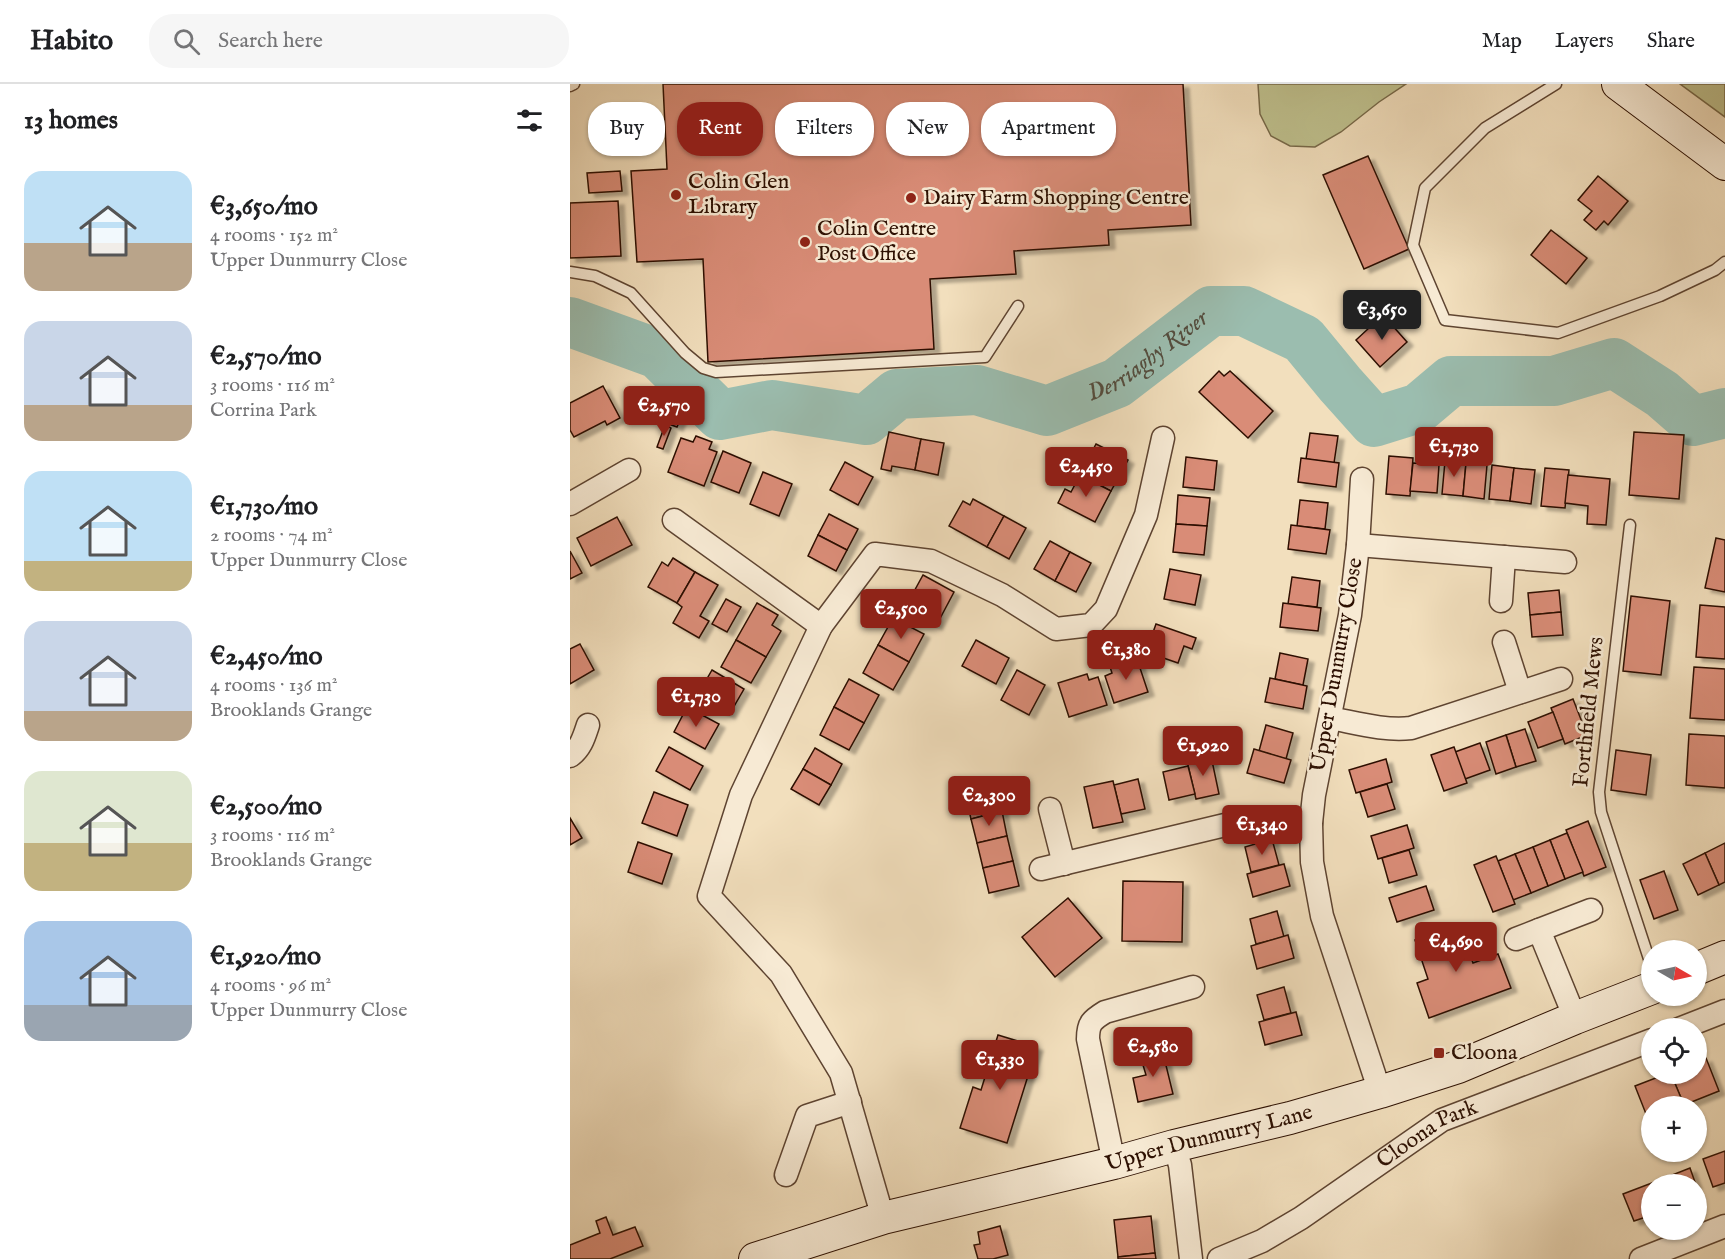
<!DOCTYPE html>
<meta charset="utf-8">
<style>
body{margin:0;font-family:"IM FELL English",serif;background:#f6f6f6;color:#202124;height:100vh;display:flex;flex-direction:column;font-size:22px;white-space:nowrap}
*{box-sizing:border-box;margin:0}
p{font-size:20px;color:#757577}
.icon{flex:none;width:33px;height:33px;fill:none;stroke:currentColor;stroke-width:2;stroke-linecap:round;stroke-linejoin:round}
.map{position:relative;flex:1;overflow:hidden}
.panel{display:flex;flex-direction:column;background:#fff;width:570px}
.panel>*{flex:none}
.banner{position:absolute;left:18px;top:18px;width:570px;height:54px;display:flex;gap:12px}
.needle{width:39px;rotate:99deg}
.controls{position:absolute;left:1071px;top:856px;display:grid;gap:12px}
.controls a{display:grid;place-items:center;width:66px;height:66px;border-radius:50%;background:#fff;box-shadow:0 2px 4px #0004;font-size:30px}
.price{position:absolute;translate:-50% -51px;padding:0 14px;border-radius:6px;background:#8f2418;color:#fff;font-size:20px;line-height:39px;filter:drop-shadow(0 2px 3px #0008)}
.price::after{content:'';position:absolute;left:50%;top:36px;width:18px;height:14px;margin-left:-9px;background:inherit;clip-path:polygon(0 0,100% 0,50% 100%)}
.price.current{background:#222;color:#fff}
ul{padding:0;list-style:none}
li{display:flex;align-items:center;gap:18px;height:150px;padding:0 24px}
li span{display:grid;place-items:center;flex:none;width:168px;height:120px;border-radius:18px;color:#555}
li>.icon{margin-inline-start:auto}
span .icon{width:72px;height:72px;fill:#fffc;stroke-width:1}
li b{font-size:26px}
h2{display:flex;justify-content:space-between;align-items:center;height:72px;padding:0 24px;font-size:26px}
.pill{padding:0 21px;border-radius:24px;background:#fff;box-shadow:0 2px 4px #0004;font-size:21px;line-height:54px}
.pill.current{background:#8f2418;color:#fff}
header{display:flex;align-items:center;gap:36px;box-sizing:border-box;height:84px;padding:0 30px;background:#fff;border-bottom:2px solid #e0e0e0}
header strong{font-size:28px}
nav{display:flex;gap:33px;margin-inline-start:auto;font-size:21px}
.search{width:420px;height:54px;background:#f6f6f6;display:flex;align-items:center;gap:15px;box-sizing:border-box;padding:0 21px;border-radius:24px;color:#757577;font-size:22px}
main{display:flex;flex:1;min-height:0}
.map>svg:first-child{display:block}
</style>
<header>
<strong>Habito</strong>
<div class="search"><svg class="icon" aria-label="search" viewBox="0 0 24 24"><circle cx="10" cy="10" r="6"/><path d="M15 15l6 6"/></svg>Search here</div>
<nav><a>Map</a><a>Layers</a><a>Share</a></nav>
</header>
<main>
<section class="panel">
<h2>13 homes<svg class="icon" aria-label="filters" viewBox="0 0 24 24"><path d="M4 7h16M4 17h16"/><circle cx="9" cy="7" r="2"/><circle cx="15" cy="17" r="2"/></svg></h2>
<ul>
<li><span style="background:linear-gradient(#bfe0f5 60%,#b9a48a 0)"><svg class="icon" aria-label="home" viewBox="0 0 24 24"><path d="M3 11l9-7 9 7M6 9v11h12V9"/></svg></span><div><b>€3,650/mo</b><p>4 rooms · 152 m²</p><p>Upper Dunmurry Close</p></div></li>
<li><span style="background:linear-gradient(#c9d6e8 70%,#b9a48a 0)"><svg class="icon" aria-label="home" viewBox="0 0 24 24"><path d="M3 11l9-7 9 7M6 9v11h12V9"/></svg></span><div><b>€2,570/mo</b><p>3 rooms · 116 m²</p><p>Corrina Park</p></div></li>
<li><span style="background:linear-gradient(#bfe0f5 75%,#c2b280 0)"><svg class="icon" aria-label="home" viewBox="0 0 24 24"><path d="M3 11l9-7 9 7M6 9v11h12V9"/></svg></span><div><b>€1,730/mo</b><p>2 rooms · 74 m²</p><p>Upper Dunmurry Close</p></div></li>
<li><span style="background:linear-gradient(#c9d6e8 75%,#b9a48a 0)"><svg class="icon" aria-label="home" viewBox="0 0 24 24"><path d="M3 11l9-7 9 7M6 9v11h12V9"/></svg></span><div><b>€2,450/mo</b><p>4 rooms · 136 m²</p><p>Brooklands Grange</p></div></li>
<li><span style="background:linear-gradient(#dfe7d0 60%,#c2b280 0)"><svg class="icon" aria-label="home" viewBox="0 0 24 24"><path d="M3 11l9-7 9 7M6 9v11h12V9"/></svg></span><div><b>€2,500/mo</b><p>3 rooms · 116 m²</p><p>Brooklands Grange</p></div></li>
<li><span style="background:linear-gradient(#a9c7e8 70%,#9aa5b1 0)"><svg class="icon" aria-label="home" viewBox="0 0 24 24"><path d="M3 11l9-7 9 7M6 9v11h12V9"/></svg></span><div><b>€1,920/mo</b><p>4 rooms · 96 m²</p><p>Upper Dunmurry Close</p></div></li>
</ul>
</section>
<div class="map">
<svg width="1155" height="1175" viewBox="0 0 1155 1175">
<defs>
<filter id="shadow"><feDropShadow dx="6" dy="4" stdDeviation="1.5" flood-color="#0004"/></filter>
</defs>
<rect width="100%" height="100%" fill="#f2dfbd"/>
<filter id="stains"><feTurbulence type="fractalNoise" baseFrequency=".00333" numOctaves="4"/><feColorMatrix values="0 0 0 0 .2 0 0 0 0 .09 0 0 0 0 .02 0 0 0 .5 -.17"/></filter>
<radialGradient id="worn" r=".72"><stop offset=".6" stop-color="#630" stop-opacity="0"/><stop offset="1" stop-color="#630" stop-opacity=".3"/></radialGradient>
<g fill="#bfc18e" stroke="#766848" stroke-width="1.5">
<path d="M688,0H836L809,18L771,48L745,63L720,62L701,52L690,30Z"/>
<path d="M1110,0H1155V33Z"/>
</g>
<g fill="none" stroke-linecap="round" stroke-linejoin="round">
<path stroke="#9bbdaf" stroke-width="50" id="s1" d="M0,238L88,270L150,331L202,321L296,336L327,310L407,306L477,327L547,299L641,227H674L733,255L770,300L804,338L849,324L881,297H984L1044,279L1092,310L1123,337L1155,329"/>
</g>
<g fill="#d98c77" stroke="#2d1002" stroke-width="1.5" filter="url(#shadow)">
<path d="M93,0H613L621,141L538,146L539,161L444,167L446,190L360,195L364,265L138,278L133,175L67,178L61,87L97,85Z"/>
<path d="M798,72L839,165L794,185L753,91Z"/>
<path d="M50,87L52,107L19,109L17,89Z"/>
<path d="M1028,92L1058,117L1038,141L1034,137L1026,146L1014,136L1022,127L1008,116Z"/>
<path d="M48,117L51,172L0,174V119Z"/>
<path d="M981,146L1017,174L996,200L961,171Z"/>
<path d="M813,231L837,258L810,283L786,256Z"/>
<path d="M649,287L654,292L660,287L703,327L678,354L629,308Z"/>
<path d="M33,302L50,334L37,341L35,337L4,353L0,346V319Z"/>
<path d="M69,304L100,316L92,337L61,324Z"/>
<path d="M103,322L114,326L107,343L96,339Z"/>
<path d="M95,341L101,344L93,365L87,363Z"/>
<path d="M319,348L351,355L345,386L322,382L321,387L311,385Z"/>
<path d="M1064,348L1114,351L1109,415L1059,411Z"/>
<path d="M740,349L768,352L764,379L736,375Z"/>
<path d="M126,352L142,358L139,365L147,368L134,402L98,388L111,354L123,358Z"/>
<path d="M351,355L374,359L368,391L345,386Z"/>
<path d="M526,360L558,376L541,407L510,391Z"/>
<path d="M153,367L181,379L169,409L141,398Z"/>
<path d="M819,372L843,374L840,412L816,410Z"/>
<path d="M616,373L647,377L644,406L613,403Z"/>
<path d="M731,374L769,379L766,403L728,398Z"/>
<path d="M875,377L896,379L893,412L872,410Z"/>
<path d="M275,378L303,393L288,421L260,406Z"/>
<path d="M843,379L869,381L867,409L840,407Z"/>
<path d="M896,379L917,381L914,415L893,412Z"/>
<path d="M922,381L944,384L940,417L919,415Z"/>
<path d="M944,384L965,386L961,420L940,417Z"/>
<path d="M975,384L999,386L995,424L971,422Z"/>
<path d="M193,388L222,400L209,432L180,420Z"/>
<path d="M510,391L541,407L525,438L488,419L495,405L501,408Z"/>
<path d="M998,391L1040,395L1036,441L1017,440L1018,422L995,419Z"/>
<path d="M608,411L640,414L637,442L606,440Z"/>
<path d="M403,415L434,432L417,463L379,442L393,417L400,421Z"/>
<path d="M730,416L758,419L755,445L727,442Z"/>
<path d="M259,430L288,445L277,466L248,451Z"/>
<path d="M434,432L456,444L439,475L417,463Z"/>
<path d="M47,433L62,461L21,482L7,454Z"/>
<path d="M606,440L637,442L634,471L603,468Z"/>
<path d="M721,441L760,446L756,470L718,465Z"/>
<path d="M248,451L277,466L266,487L238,472Z"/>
<path d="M1146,454L1155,456V508L1135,504Z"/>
<path d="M480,457L500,468L485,497L464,485Z"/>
<path d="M0,467L12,489L0,495Z"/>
<path d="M500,468L521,479L506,508L485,497Z"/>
<path d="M103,474L125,488L107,519L78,503L92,478L98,482Z"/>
<path d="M600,485L631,491L625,521L594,515Z"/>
<path d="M125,488L148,501L130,532L139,537L129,554L103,539L112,523L107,519Z"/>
<path d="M353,491L384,508L366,542L335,524Z"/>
<path d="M722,493L750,497L747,523L718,520Z"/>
<path d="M989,506L991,528L960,531L958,509Z"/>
<path d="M1061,512L1100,517L1091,591L1053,587Z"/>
<path d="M156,515L171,523L157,548L142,540Z"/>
<path d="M187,519L208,531L202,541L211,547L196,573L166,556Z"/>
<path d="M713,519L751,524L748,547L710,543Z"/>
<path d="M1130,521L1155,523V575L1126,573Z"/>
<path d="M991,528L993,551L962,553L960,531Z"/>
<path d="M323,534L354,550L339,578L308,561Z"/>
<path d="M586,540L626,554L622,565L614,562L608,579L576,568Z"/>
<path d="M166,556L196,573L181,599L151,583Z"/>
<path d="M406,556L439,574L426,600L392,582Z"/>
<path d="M10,560L24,586L0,600V565Z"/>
<path d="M308,561L339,578L323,606L293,589Z"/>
<path d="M710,569L738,575L733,601L705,595Z"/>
<path d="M567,575L578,608L544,619L535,592L542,589L540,583Z"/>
<path d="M1124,583L1155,585V636L1120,634Z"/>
<path d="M142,586L174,605L159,631L127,612Z"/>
<path d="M447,586L475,601L459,631L431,616Z"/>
<path d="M517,590L519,596L528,593L537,621L499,633L488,599Z"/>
<path d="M700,594L737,602L733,625L695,618Z"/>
<path d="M279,595L309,611L294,639L264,623Z"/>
<path d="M1003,615L1017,651L995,660L981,624Z"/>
<path d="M117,623L149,640L135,665L104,648Z"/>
<path d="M264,623L294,639L279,666L250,651Z"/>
<path d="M983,628L993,655L968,664L958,638Z"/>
<path d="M696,641L723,649L716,675L689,667Z"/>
<path d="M955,645L966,677L946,683L936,651Z"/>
<path d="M1119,650L1155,652V704L1116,701Z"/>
<path d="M936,651L946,683L926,690L916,658Z"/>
<path d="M910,659L920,686L895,695L885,668Z"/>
<path d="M99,663L133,682L120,706L86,687Z"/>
<path d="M884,663L897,699L874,707L861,671Z"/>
<path d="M245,664L272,680L261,701L233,685Z"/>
<path d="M684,665L721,676L714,699L677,689Z"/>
<path d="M1046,666L1081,671L1076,711L1041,706Z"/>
<path d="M641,672L649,710L626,715L617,677Z"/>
<path d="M816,675L822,698L786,709L779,686Z"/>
<path d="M618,682L625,710L599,716L593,688Z"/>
<path d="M233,685L261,701L249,721L221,705Z"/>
<path d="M568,695L575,725L551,730L544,701Z"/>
<path d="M543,697L553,738L523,744L514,703Z"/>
<path d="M817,700L825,725L798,733L790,708Z"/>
<path d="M425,702L432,727L401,735L395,709Z"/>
<path d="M84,708L118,721L107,752L72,739Z"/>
<path d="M432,727L437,752L407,759L401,735Z"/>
<path d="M0,734L12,754L0,761Z"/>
<path d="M1018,737L1036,783L1014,792L996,746Z"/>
<path d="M837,741L844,764L808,775L801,752Z"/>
<path d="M997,749L1013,788L995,795L980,756Z"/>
<path d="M437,752L443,777L413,784L407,759Z"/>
<path d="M702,755L709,781L681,788L675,763Z"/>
<path d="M980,756L995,795L978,802L963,763Z"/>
<path d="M68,758L102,770L92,800L58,788Z"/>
<path d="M1155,759V798L1149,801L1135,769Z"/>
<path d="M963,763L978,802L961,809L945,770Z"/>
<path d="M839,766L847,791L819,799L812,774Z"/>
<path d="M1135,769L1149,801L1128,811L1113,780Z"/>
<path d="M945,770L961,809L943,816L928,777Z"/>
<path d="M926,772L945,820L923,828L904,781Z"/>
<path d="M443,777L449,802L419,809L413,784Z"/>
<path d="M714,780L720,802L683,813L677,790Z"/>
<path d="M1094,787L1108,826L1084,835L1070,796Z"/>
<path d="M553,797L613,798L612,858L552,857Z"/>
<path d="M856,802L864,826L827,838L819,814Z"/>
<path d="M498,814L532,854L485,893L452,853Z"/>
<path d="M707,827L714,853L686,860L680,835Z"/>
<path d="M889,840L903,879L928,870L941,904L859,934L847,899L858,895L845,856Z"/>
<path d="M718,851L724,874L687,885L681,862Z"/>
<path d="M714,903L721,929L694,936L687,911Z"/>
<path d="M726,928L732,951L695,961L689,938Z"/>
<path d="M428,951L467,963L437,1059L390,1044L403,1003L411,1006Z"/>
<path d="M592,965L603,1010L568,1018L563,994L576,991L570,971Z"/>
<path d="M1136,974L1149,1007L1114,1021L1101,990H1126V978Z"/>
<path d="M1096,990H1101L1114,1021L1109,1023H1082V1033L1078,1035L1065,1002Z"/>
<path d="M1155,1067V1099L1143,1103L1133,1075Z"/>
<path d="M1120,1084L1126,1101H1088L1087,1097Z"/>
<path d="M1087,1097L1088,1101H1082V1131L1064,1137L1053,1110Z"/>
<path d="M581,1132L585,1169L548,1173L544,1136Z"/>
<path d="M36,1133L43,1151L65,1143L73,1162L40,1175H0V1161L30,1149L26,1137Z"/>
<path d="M430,1142L438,1171L423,1175H408L404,1161L410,1160L408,1148Z"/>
<path d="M585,1169L586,1175H548V1173Z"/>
</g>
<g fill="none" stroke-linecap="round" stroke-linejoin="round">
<g stroke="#5e4431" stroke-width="13">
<g id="lane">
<path d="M986,0L915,44L855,104L843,161L875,236L988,249L1090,212L1145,186L1155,178"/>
<path d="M0,2L4,0"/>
<path d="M0,188L25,192L61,209L115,269L133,284L146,288L415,273L448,222"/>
<path d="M1060,441L1029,708L1031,728L1082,884"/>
</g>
</g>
<g stroke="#5e4431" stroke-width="25">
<g id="street">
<path d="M792,395L788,461L780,531L744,711L741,739L742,778L752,832L810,1008"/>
<path d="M0,420L59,386"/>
<path d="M104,436L251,542"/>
<path d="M788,461L995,478"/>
<path d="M931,517L934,473"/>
<path d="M934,558L950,608"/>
<path d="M760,634C787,639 814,647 841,644L991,595"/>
<path d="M0,672C11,664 14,653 18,641"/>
<path d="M480,725L494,780"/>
<path d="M471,785L676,736C700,733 717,733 741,739"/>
<path d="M946,855L969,846"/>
<path d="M1005,934L969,846L1021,826"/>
<path d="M1109,945L1155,927"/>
<path d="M604,1062L610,1081L621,1175"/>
<path d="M544,1079L518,955C518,939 522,936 535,928L623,903"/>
<path d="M216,1091L237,1032L280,1018"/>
<path d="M313,1134L271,989L211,890L139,812L171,711L251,542L305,470L361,477L432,511L486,545L521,541L536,525L576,431L593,354"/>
<path id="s2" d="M649,1175L692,1157L731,1134L872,1036L1082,956"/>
<path d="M1071,1175L1155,1142"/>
</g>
</g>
<g stroke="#2d1002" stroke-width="34">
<g id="secondary">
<path d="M1048,0L1155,80"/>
<path d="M1126,885L1155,873"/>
<path id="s3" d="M185,1175L313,1134L544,1079L604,1062L720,1034L810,1008L888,983L1005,934L1082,904"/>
</g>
</g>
<use href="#lane" stroke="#f7ead4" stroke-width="10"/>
<use href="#street" stroke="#f7ead4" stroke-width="22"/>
<use href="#secondary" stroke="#f7ead4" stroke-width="32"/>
</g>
<g fill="#8f2418" stroke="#f7ead4" stroke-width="2">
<circle cx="106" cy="111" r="6"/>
<circle cx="341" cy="114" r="6"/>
<circle cx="235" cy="158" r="6"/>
<rect x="863" y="963" width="12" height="12" rx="3"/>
</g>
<g text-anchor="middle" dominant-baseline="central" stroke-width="5" stroke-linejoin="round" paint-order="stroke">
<g font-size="22" fill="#2d1002" stroke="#f7ead4" text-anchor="start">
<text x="118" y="98">Colin Glen<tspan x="118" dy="25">Library</tspan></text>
<text x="353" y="114">Dairy Farm Shopping Centre</text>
<text x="247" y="145">Colin Centre<tspan x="247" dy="25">Post Office</tspan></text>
<text x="881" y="969">Cloona</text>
</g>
<g font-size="22" fill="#2d1002" stroke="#f7ead4">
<text transform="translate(767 581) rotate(-80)">Upper Dunmurry Close</text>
<text transform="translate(1019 628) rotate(-84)">Forthfield Mews</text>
<text stroke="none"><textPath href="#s2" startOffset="244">Cloona Park</textPath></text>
<text stroke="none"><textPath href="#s3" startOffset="470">Upper Dunmurry Lane</textPath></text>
</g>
<g font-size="24" font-style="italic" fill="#544d3f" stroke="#f7ead4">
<text stroke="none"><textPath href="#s1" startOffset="638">Derriaghy River</textPath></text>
</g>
</g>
<rect width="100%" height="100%" filter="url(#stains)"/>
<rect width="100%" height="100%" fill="url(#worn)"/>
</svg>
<div class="controls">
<a><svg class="needle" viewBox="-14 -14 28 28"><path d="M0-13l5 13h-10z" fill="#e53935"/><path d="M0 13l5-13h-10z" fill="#757577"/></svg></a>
<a><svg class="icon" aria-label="locate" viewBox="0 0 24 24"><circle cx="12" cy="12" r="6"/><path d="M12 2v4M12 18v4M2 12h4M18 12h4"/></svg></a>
<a>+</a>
<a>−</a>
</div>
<b class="price current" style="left:812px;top:257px">€3,650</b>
<b class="price" style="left:94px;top:353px">€2,570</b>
<b class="price" style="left:884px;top:394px">€1,730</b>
<b class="price" style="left:516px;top:414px">€2,450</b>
<b class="price" style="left:331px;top:556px">€2,500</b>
<b class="price" style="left:556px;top:597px">€1,380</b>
<b class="price" style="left:126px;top:644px">€1,730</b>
<b class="price" style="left:633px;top:693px">€1,920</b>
<b class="price" style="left:419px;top:743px">€2,300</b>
<b class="price" style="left:692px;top:772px">€1,340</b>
<b class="price" style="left:886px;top:889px">€4,690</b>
<b class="price" style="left:583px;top:994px">€2,580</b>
<b class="price" style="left:430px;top:1007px">€1,330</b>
<div class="banner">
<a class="pill">Buy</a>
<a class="pill current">Rent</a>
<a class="pill">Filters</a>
<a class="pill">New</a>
<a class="pill">Apartment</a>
</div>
</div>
</main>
